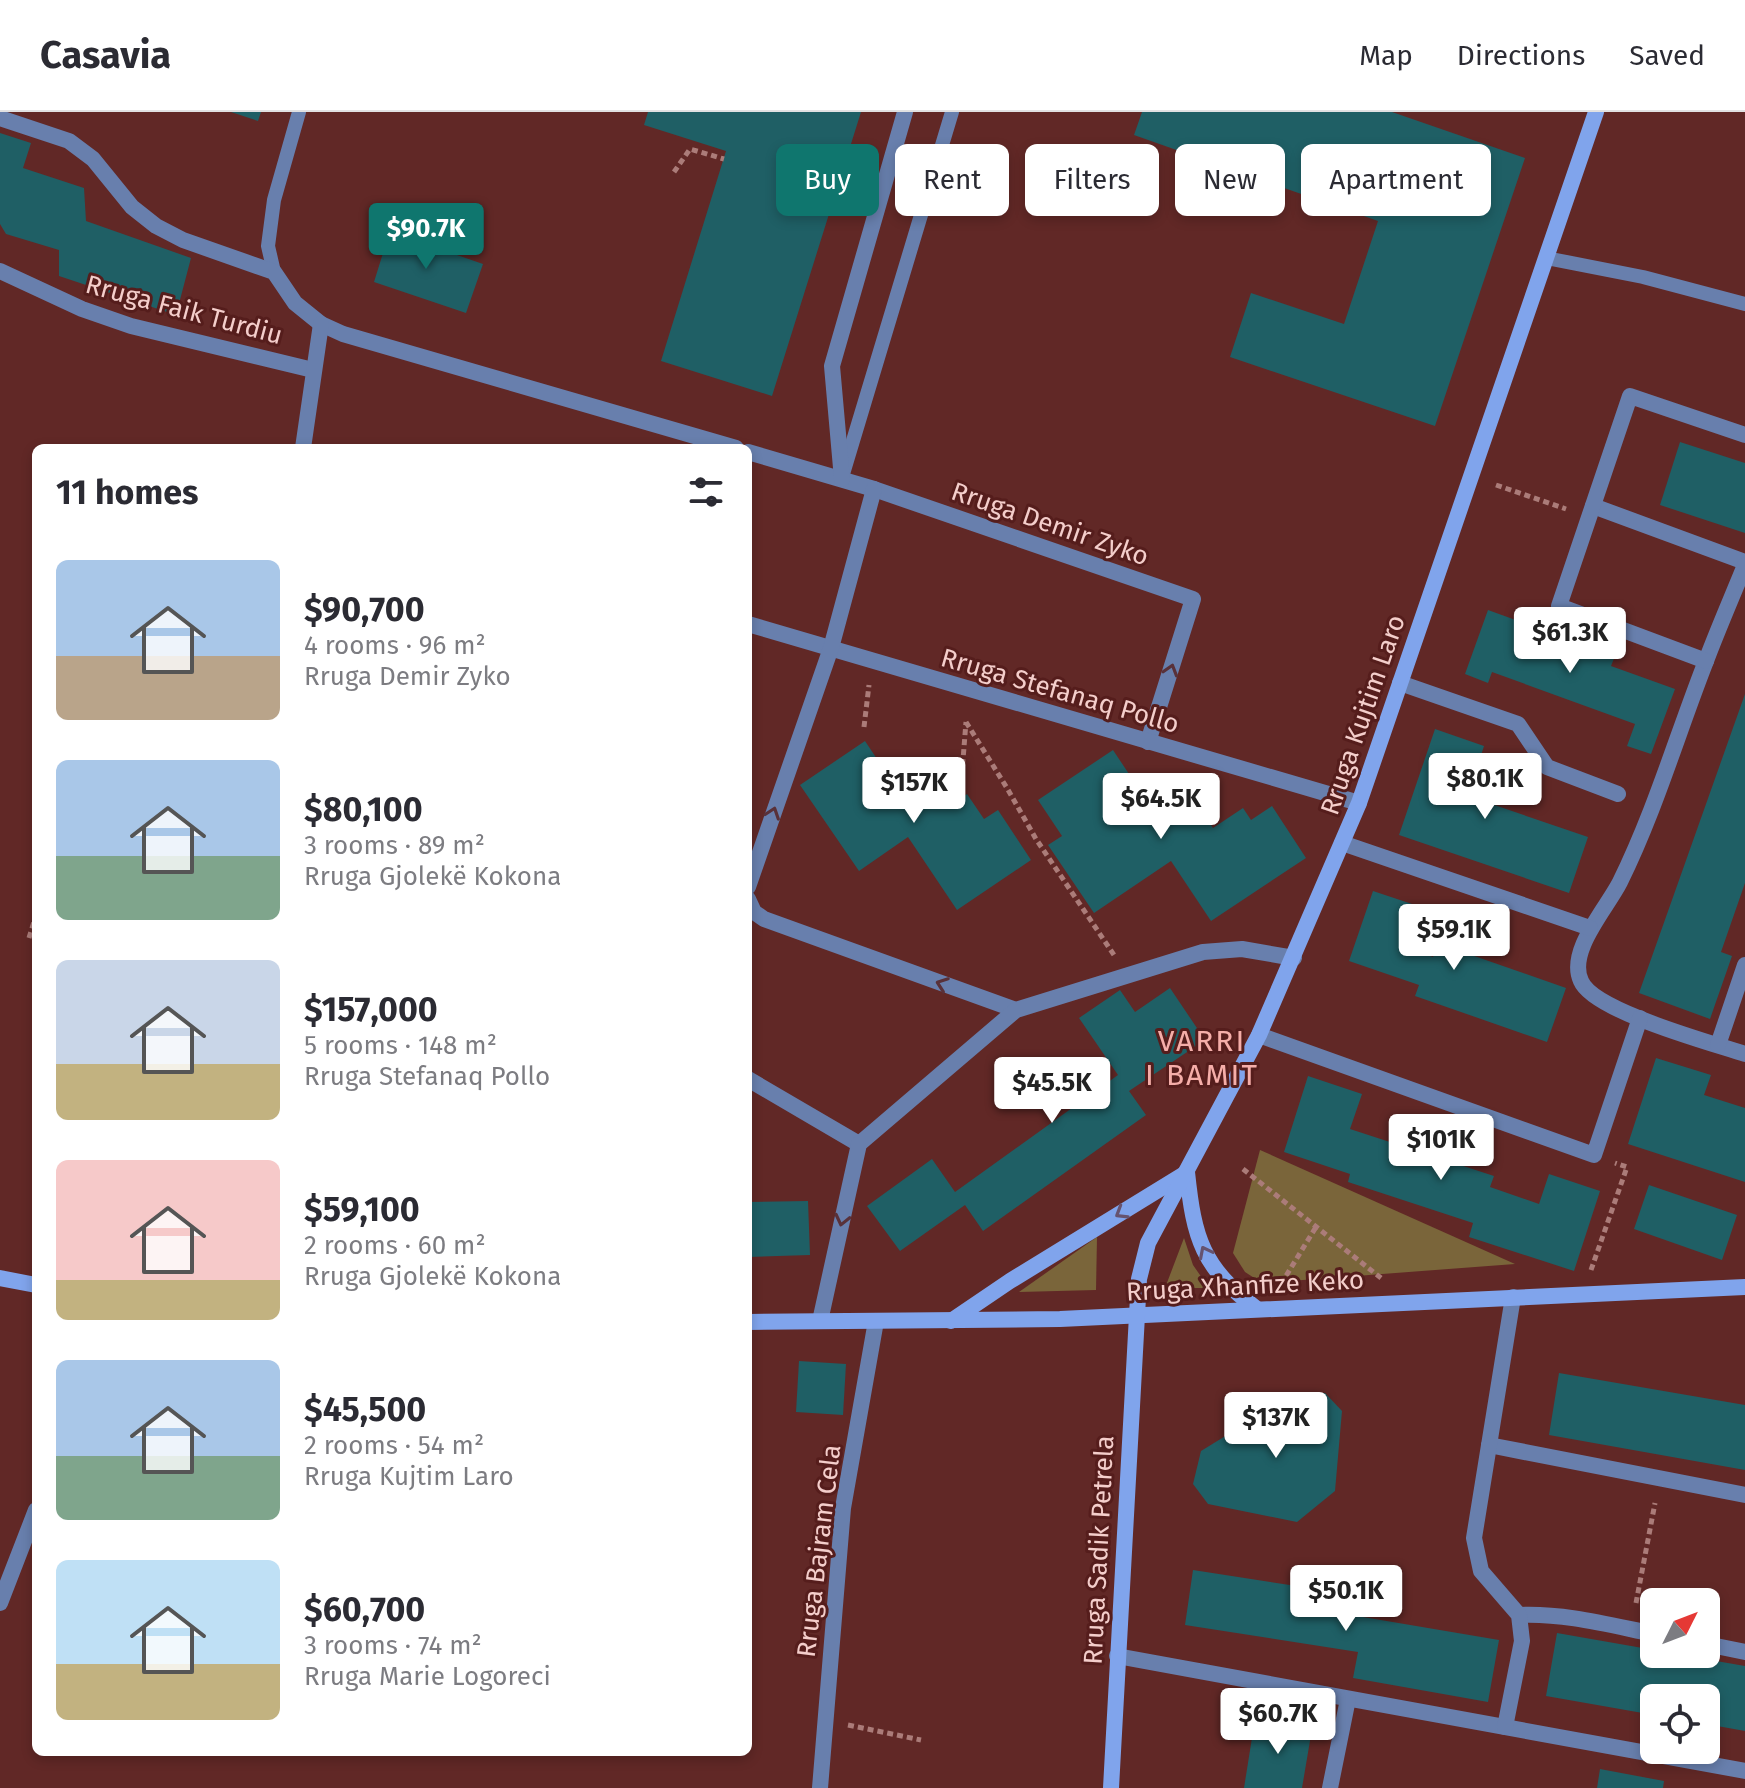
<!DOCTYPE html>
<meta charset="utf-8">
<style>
body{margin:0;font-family:"Fira Sans",sans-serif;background:#f2f2f3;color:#2b2b33;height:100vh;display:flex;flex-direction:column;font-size:30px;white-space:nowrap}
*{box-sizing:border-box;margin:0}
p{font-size:26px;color:#7c7c81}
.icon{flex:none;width:44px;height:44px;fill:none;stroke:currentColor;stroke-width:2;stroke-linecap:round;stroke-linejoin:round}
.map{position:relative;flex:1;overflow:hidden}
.panel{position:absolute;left:32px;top:332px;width:720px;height:1312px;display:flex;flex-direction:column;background:#fff;border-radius:12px;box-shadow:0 4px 12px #0003}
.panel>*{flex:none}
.guide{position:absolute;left:776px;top:32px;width:760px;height:72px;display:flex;gap:16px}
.needle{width:52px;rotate:48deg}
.buttons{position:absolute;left:1640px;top:1476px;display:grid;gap:16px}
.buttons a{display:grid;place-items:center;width:80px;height:80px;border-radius:12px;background:#fff;box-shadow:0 4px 12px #0003;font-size:40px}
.price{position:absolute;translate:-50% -68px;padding:0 18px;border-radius:8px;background:#fff;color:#222;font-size:26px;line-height:52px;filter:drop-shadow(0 2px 4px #0008)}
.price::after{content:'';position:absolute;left:50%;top:48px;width:24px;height:18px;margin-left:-12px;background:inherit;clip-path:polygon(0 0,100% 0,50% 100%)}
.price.current{background:#0f766e;color:#fff}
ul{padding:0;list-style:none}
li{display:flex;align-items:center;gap:24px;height:200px;padding:0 24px}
li span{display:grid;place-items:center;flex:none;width:224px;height:160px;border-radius:12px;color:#555}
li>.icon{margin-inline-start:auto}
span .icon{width:96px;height:96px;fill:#fffc;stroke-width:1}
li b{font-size:34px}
h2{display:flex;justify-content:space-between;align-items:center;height:96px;padding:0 24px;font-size:34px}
.chip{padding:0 28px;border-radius:12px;background:#fff;box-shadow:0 4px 12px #0003;font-size:28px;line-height:72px}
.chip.current{background:#0f766e;color:#fff}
header{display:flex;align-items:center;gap:48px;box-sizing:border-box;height:112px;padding:0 40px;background:#fff;border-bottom:2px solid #e1e1e2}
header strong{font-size:38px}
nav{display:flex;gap:44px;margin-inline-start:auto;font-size:28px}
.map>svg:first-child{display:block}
</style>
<header>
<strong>Casavia</strong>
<nav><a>Map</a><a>Directions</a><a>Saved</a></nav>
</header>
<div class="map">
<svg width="1745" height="1676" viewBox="0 0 1745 1676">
<rect width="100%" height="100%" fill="#612826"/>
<g fill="#7a653a">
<path d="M1260,1038L1515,1152L1262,1171L1245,1160L1233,1141Z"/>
<path d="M1097,1125L1096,1178L1019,1180Z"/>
<path d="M1184,1126L1193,1153L1209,1176H1165Z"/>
</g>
<g fill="#1f5f65">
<path d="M231,0H261L258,9Z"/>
<path d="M648,0H861L772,284L661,249L726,39L644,13Z"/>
<path d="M1142,0H1392L1525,46L1435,314L1230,245L1251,181L1344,212L1378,109L1134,23Z"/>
<path d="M0,21L31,31L23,56L84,76L86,109L191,146L176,203L59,164V138L6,122L0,112Z"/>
<path d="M379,116L483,152L466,201L374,170L383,141L371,137Z"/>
<path d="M1680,330L1745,351V421L1660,393Z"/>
<path d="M1488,498L1615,544L1611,554L1675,577L1651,642L1627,634L1635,612L1492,560L1488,571L1465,562Z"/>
<path d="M1745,582V771L1721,840L1732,844L1710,907L1639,881Z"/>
<path d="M1435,617L1484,634L1468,684L1588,725L1569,781L1399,723Z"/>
<path d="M865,629L899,680L925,663L948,696L967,682L984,707L998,698L1031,748L957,798L908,725L859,759L800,673Z"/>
<path d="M1113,638L1151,695L1184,673L1213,716L1243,696L1251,708L1272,694L1306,746L1211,809L1171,749L1094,801L1048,733L1062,724L1038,688Z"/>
<path d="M1373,779L1427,797L1413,838L1433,845L1437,831L1566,876L1547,930L1415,884L1419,873L1349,849Z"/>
<path d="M1170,876L1205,928L1129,979L1146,1003L983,1119L965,1093L900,1139L867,1094L932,1047L955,1080L1118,963L1079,906L1120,878L1135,900Z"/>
<path d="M1656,946L1711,963L1704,983L1745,996V1070L1628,1032Z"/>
<path d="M1308,964L1362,982L1350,1017L1494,1064L1490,1075L1539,1092L1549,1062L1600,1079L1574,1159L1469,1125L1473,1111L1348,1070L1350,1062L1284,1040Z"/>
<path d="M1649,1073L1737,1103L1722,1148L1634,1117Z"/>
<path d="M808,1089L810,1143L748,1145V1090Z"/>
<path d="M799,1249L846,1252L843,1303L796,1300Z"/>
<path d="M1559,1261L1745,1293V1358L1549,1323Z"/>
<path d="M1297,1280L1325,1281L1342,1299L1335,1379L1297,1410L1208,1392L1193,1372L1201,1339Z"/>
<path d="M1193,1458L1368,1485L1363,1505L1499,1528L1488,1590L1353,1566L1358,1540L1185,1513Z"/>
<path d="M1557,1521L1654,1538V1542H1676L1745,1554V1619L1706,1612V1586H1654V1603L1546,1584Z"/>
<path d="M1255,1607L1312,1617L1302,1676H1244Z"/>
<path d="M1600,1657L1664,1669L1663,1676H1597Z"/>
</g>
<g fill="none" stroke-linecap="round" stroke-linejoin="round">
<g stroke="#ab7c79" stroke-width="5" stroke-dasharray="6 4" stroke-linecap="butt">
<path d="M674,60L690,37L724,47"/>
<path d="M835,84L853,90"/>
<path d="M373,105L404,115L402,124"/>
<path d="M1496,373L1566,397"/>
<path d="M966,610L1007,676L1036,727L1114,843"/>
<path d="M864,615L869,573"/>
<path d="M961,673L966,610"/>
<path d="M29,826L36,803"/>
<path d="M1243,1057L1381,1166"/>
<path d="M1591,1158L1627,1055L1615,1051"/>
<path d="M1281,1172L1316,1115"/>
<path d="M1636,1491L1655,1391"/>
<path d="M848,1613L921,1628"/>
</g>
<g stroke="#687fad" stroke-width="14">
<path d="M1546,146L1643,165L1745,192"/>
<path d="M274,160L268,134L274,88L299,0"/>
<path d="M843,362L952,0"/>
</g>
<g stroke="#687fad" stroke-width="16">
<path d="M0,6L69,29L93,47L132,95L156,114L183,128L274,160L295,191L321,212L343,222L736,336"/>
<path d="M0,159L82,197L131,214L313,258"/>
<path d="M303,336L321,212"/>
<path d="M748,340L874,377L1193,487L1148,630"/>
<path d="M842,367L832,254L905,0"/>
<path d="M1593,394L1745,450"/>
<path d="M1745,453C1732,485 1718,517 1706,549C1677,623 1655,699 1620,770C1607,796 1567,839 1581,869C1593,899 1712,931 1745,942"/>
<path d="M748,512L1359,691"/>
<path d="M1706,549L1559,494L1630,284L1745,323"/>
<path d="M1400,571L1518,612L1547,655L1618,682"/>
<path d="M1342,731L1590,816"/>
<path d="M748,775L831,536L874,377"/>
<path d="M748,787L754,800L764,807L1016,898"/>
<path d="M1259,923L1594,1043L1640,906"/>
<path d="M1718,933L1745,853"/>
<path d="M748,967L859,1032"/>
<path d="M820,1209L859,1032L1016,898L1203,840L1242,837L1294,846"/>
<path d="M1489,1333L1745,1383"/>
<path d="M0,1491L36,1398"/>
<path d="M1519,1503C1565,1501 1609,1513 1654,1522"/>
<path d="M1706,1532L1745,1540"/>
<path d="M1117,1544L1745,1659"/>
<path d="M1505,1615L1522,1529L1519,1503L1481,1459L1474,1426L1513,1185"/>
<path d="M820,1676L843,1396L876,1209"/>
<path d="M1330,1676L1348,1587"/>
</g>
<g stroke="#80a4ec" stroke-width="16">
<path d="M1187,1060C1194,1127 1202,1155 1257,1197"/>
<path d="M0,1166L36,1173"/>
<path d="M951,1209L1010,1169L1186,1061"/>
<path d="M748,1210L1060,1207L1745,1175"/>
<path d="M1111,1676L1139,1167L1148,1131L1259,923L1359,691L1596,0"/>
</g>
</g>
<defs><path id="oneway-chevron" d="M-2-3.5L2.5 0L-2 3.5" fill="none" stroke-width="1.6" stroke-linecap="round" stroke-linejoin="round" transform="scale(2)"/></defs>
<g stroke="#593139">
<use href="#oneway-chevron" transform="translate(1171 558) rotate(-73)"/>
<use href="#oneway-chevron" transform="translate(773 701) rotate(-71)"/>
<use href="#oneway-chevron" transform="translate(942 872) rotate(-160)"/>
<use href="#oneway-chevron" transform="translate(842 1108) rotate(103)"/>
</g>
<g stroke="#66536f">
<use href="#oneway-chevron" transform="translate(1121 1101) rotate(148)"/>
<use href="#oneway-chevron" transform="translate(1205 1140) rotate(-117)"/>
</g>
<g text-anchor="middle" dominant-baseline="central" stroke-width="6" stroke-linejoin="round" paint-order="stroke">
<g font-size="26" fill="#f4cecb" stroke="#551d1c">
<text transform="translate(184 198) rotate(15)">Rruga Faik Turdiu</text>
<text transform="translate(1050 412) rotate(19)">Rruga Demir Zyko</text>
<text transform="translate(1060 579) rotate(16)">Rruga Stefanaq Pollo</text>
<text transform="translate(1363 603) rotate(-71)">Rruga Kujtim Laro</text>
<text transform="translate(1245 1174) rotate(-3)">Rruga Xhanfize Keko</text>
<text transform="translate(1099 1438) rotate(-87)">Rruga Sadik Petrela</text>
<text transform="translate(819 1439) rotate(-83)">Rruga Bajram Cela</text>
</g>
<g font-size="30" letter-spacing="2" fill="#f5aea9" stroke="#551d1c">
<text x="1202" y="929">VARRI<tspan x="1202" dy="34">I BAMIT</tspan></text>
</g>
</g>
</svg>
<div class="buttons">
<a><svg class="needle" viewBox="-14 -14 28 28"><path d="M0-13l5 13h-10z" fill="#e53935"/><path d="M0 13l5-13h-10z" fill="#7c7c81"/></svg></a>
<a><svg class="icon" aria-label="locate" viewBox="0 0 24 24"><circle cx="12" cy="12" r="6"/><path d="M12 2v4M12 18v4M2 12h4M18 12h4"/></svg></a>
</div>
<b class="price current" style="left:426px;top:159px">$90.7K</b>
<b class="price" style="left:1570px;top:563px">$61.3K</b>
<b class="price" style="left:1485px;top:709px">$80.1K</b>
<b class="price" style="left:914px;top:713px">$157K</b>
<b class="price" style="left:1161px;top:729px">$64.5K</b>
<b class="price" style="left:1454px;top:860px">$59.1K</b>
<b class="price" style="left:1052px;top:1013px">$45.5K</b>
<b class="price" style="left:1441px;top:1070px">$101K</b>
<b class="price" style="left:1276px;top:1348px">$137K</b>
<b class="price" style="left:1346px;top:1521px">$50.1K</b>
<b class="price" style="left:1278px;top:1644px">$60.7K</b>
<div class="guide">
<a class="chip current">Buy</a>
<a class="chip">Rent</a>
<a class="chip">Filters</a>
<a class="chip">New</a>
<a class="chip">Apartment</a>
</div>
<section class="panel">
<h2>11 homes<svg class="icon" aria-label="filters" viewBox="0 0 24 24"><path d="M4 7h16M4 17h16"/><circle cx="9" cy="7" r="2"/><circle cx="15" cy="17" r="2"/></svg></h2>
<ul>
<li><span style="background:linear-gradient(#a9c7e8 60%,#b9a48a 0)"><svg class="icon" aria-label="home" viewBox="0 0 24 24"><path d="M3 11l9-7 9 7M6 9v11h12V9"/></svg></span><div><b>$90,700</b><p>4 rooms · 96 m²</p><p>Rruga Demir Zyko</p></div></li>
<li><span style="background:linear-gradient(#a9c7e8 60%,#7fa58c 0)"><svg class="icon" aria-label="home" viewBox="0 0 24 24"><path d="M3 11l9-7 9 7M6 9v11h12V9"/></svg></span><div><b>$80,100</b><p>3 rooms · 89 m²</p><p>Rruga Gjolekë Kokona</p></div></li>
<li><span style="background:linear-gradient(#c9d6e8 65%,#c2b280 0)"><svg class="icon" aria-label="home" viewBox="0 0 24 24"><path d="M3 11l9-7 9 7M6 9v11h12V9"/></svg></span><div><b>$157,000</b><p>5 rooms · 148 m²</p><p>Rruga Stefanaq Pollo</p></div></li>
<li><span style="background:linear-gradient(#f6c9c9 75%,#c2b280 0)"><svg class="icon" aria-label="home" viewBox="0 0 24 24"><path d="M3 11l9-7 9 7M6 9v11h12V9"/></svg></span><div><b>$59,100</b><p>2 rooms · 60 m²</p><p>Rruga Gjolekë Kokona</p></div></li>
<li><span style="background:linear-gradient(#a9c7e8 60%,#7fa58c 0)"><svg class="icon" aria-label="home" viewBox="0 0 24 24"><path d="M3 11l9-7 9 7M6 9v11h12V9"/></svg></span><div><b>$45,500</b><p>2 rooms · 54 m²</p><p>Rruga Kujtim Laro</p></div></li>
<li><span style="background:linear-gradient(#bfe0f5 65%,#c2b280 0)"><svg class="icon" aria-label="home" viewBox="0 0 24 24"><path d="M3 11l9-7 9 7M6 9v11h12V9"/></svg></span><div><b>$60,700</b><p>3 rooms · 74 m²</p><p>Rruga Marie Logoreci</p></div></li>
</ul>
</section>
</div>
